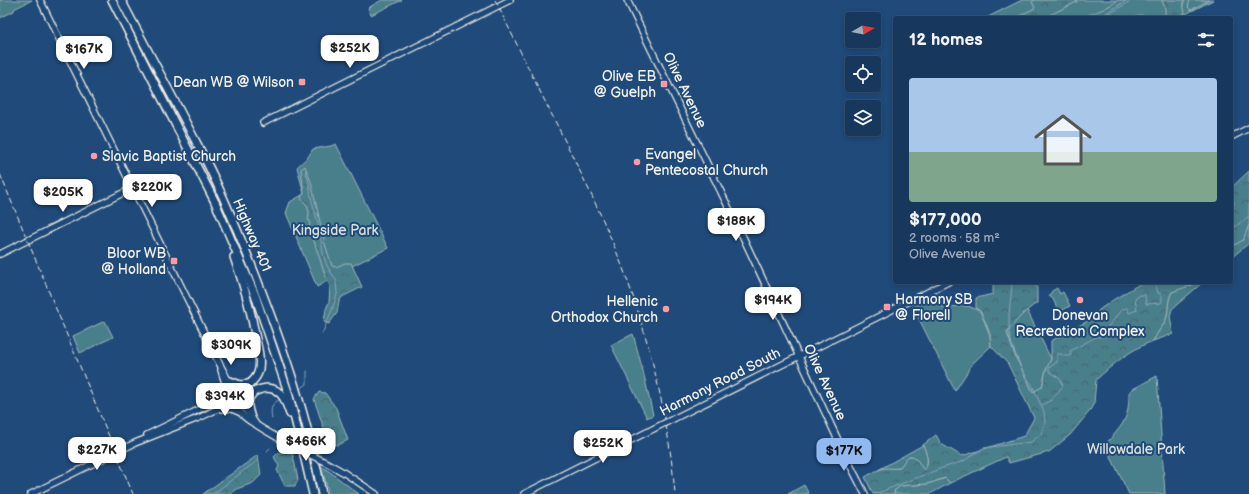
<!DOCTYPE html>
<meta charset="utf-8">
<style>
body{margin:0;font-family:"Balsamiq Sans",sans-serif;background:#244365;color:#f1f3f6;height:100vh;display:flex;flex-direction:column;font-size:15px;white-space:nowrap}
*{box-sizing:border-box;margin:0}
p{font-size:13px;color:#9eacbb}
.icon{flex:none;width:22px;height:22px;fill:none;stroke:currentColor;stroke-width:2;stroke-linecap:round;stroke-linejoin:round}
.map{position:relative;flex:1;overflow:hidden}
.details{position:absolute;left:893px;top:16px;width:340px;height:268px;display:flex;flex-direction:column;background:#17385c;border-radius:4px;box-shadow:0 2px 6px #0003,0 0 0 1px #365272}
.details>*{flex:none}
.needle{width:26px;rotate:81deg}
.tools{position:absolute;left:845px;top:12px;display:grid;gap:8px}
.tools a{display:grid;place-items:center;width:36px;height:36px;border-radius:4px;background:#17385c;box-shadow:0 2px 6px #0003,0 0 0 1px #365272;font-size:20px}
.price{position:absolute;translate:-50% -34px;padding:0 9px;border-radius:8px;background:#fff;color:#222;font-size:13px;line-height:26px;filter:drop-shadow(0 1px 2px #0008)}
.price::after{content:'';position:absolute;left:50%;top:24px;width:12px;height:9px;margin-left:-6px;background:inherit;clip-path:polygon(0 0,100% 0,50% 100%)}
.price.selected{background:#90b9f0;color:#111}
ul{padding:0;list-style:none}
li{display:grid;align-content:center;gap:8px;height:212px;padding:0 16px}
li+li{border-top:1px solid #365272}
li span{display:grid;place-items:center;height:124px;border-radius:4px;color:#555}
li>.icon{margin-inline-start:auto}
span .icon{width:72px;height:72px;fill:#fffc;stroke-width:1}
li b{font-size:17px}
h2{display:flex;justify-content:space-between;align-items:center;height:48px;padding:0 16px;font-size:17px}
.map>svg:first-child{display:block}
</style>
<div class="map">
<svg width="1249" height="494" viewBox="0 0 1249 494">
<defs>
<pattern id="forest-crowns" width="20" height="18" patternUnits="userSpaceOnUse"><rect width="20" height="18" fill="#4a7e8b"/><path d="M2 6a3 3 0 1 1 6 0M12 15a3 3 0 1 1 6 0" fill="none" stroke="#4a666c"/></pattern>
</defs>
<rect width="100%" height="100%" fill="#1f4a7a"/>
<filter id="ink" filterUnits="userSpaceOnUse"><feTurbulence type="fractalNoise" baseFrequency=".025" numOctaves="2"/><feDisplacementMap in="SourceGraphic" scale="8" xChannelSelector="R" yChannelSelector="G"/><feConvolveMatrix kernelMatrix="1 2 1 2 8 2 1 2 1" color-interpolation-filters="sRGB"/></filter>
<g filter="url(#ink)">
<g fill="#4a7e8b" stroke="#9fb8ba">
<path d="M0,0H32L14,9V11L0,18Z"/>
<path d="M382,0H402L371,15L368,8Z"/>
<path d="M1022,0H1213L1178,18H986Z"/>
<path d="M336,144L388,248L352,266L317,287L286,213L290,202L304,194L297,167L308,157L313,149L331,146Z"/>
<path d="M1249,225V243L1231,258V247L1234,246Z"/>
<path d="M1198,282H1203L1172,309L1170,316L1173,334L1153,341C1157,332 1163,327 1166,319C1169,310 1167,300 1172,291L1192,285Z"/>
<path d="M1057,288L1060,294L1063,292L1070,306L1059,312L1053,299L1049,296L1052,291Z"/>
<path d="M939,294L942,307L968,306L980,311L990,335L991,346L973,363L955,391L913,307Z"/>
<path d="M1027,310L1051,359L1046,370L1042,387L1033,392L1015,356L1007,333L1015,322Z"/>
<path d="M105,321L113,337L80,353L73,336Z"/>
<path d="M633,334L643,371L653,415L647,418L611,345Z"/>
<path d="M1157,376L1165,494H1129L1105,445C1122,425 1129,421 1129,393L1131,390Z"/>
<path d="M923,445C926,452 931,463 923,470C919,464 917,456 909,456C897,474 896,466 878,470Z"/>
<path d="M321,466L330,472L359,494H329Z"/>
<path d="M946,478L950,483L930,494H895L894,491L900,486L927,484Z"/>
<path d="M804,485L809,494H788Z"/>
</g>
<g fill="url(#forest-crowns)" stroke="#9fb8ba">
<path d="M1035,0H1076L1077,2L1043,18H1015L1035,8L1032,2Z"/>
<path d="M1118,0H1127L1099,18H1088L1087,15C1099,12 1108,7 1118,0Z"/>
<path d="M1162,0H1185L1183,4L1185,13L1176,18H1165V9Z"/>
<path d="M1190,0H1209L1191,10L1188,7Z"/>
<path d="M1140,15L1146,16L1159,15L1160,18H1127Z"/>
<path d="M305,166L311,182L325,244L332,266L336,267L345,263H351L362,287L342,297L339,302L337,313L329,324L324,322L326,309L329,302L330,286L326,278L314,241L309,233L310,221L308,220L309,213L307,205L301,199L302,195L304,194L301,169Z"/>
<path d="M1249,171V225L1243,240L1231,247V215L1234,204L1231,188Z"/>
<path d="M993,282H1037V303C1025,311 1016,320 1007,333L1015,356L1033,392L1042,387L1046,370L1051,359V341L1095,317L1099,310L1113,300L1143,282H1198L1192,285L1172,292C1167,300 1169,310 1166,319C1163,327 1157,332 1153,341C1131,349 1113,364 1096,380L1094,403L1089,412L1070,435L1049,452L1009,463L1006,457L950,483L945,478L927,484L900,486L894,491L895,494H873L865,477C872,473 880,468 888,468C891,468 895,469 898,468C904,466 904,456 911,456C917,456 920,466 924,470C931,463 926,452 923,445L936,435L941,444L962,456L1024,436L1034,418L1008,364L991,346L990,335L986,323L980,311L976,308V298L993,294Z"/>
<path d="M319,392L325,393L336,408L348,440L338,445L329,444L314,399Z"/>
<path d="M287,450L293,455L298,480L295,486H285L277,470L279,466L274,457L279,452Z"/>
<path d="M258,455L261,475L253,483L234,490L232,494H203Z"/>
</g>
<g fill="none" stroke-linecap="round" stroke-linejoin="round">
<g stroke="#8aa6bd" stroke-width="1">
<path d="M1103,18L1132,0"/>
<path d="M305,170L308,179L312,201L319,227L323,253L327,266L336,280L337,294L332,310L322,334"/>
<path d="M1231,230L1249,216"/>
<path d="M300,389L307,384V371"/>
<path d="M1042,405L1051,400L1063,386L1060,379L1049,371V368L1057,362V354H1061L1064,356H1071L1070,351L1096,337H1101L1105,334L1107,328L1121,310L1127,308L1129,313L1137,310L1135,299L1140,295H1145L1146,304L1161,303L1162,301V295L1158,293L1155,283L1158,282"/>
<path d="M272,419C270,408 271,403 281,399"/>
<path d="M267,451L270,448"/>
<path d="M213,494L258,460"/>
<path d="M875,494L942,468L964,461L983,448L1031,442L1041,434L1045,423L1044,412L1032,385L1022,370L1012,345L1009,333V314L1011,296L1012,282"/>
</g>
<g stroke="#f4f1e8" stroke-width="8">
<g id="secondary">
<path d="M40,0L217,359L238,399L256,424"/>
<path d="M627,0L743,237L845,455L865,494"/>
<path d="M263,123L510,0"/>
<path d="M1231,137L1249,128"/>
<path d="M0,254L133,188"/>
<path d="M221,370C225,385 231,401 241,413C245,419 252,422 258,426C269,433 280,439 291,445"/>
<path d="M221,409H232L239,412"/>
<path d="M675,418L948,282"/>
<path d="M147,435L233,393"/>
<path d="M327,463L343,472L376,494"/>
<path d="M31,494L135,443L201,417L238,399"/>
<path d="M524,494L653,429"/>
</g>
</g>
<g stroke="#f4f1e8" stroke-width="10">
<g id="highway">
<path d="M112,0L215,202L255,295L288,392L303,451L313,494"/>
<path d="M121,0C149,53 178,107 206,161C224,197 240,236 255,274C283,346 308,418 322,494"/>
<path d="M234,257C243,282 250,307 255,334C257,346 262,361 258,373C254,383 244,388 235,392"/>
<path d="M230,381L240,385L249,384"/>
<path d="M238,399C253,393 271,379 283,397C286,402 288,409 290,414"/>
<path d="M251,418C248,408 245,401 253,393"/>
</g>
</g>
<use href="#secondary" stroke="#1f4a7a" stroke-width="5.5"/>
<use href="#highway" stroke="#1f4a7a" stroke-width="7"/>
<g stroke="#f4f1e8" stroke-width="1" stroke-dasharray="6 3" stroke-linecap="butt">
<path d="M495,0C515,40 534,80 554,119C581,173 608,226 628,282C652,350 669,422 675,494"/>
<path d="M0,174L133,494"/>
</g>
<g stroke="#f4f1e8" stroke-width="8" stroke-linecap="butt">
<g id="secondary-bridge">
<path d="M653,429L675,418"/>
<path d="M291,445L327,463"/>
</g>
</g>
<use href="#secondary-bridge" stroke="#1f4a7a" stroke-width="5.5"/>
</g>
</g>
<g fill="#ff9aa2" stroke="#1f4a7a" stroke-width="1.5">
<rect x="298" y="78" width="8" height="8" rx="2"/>
<rect x="660" y="80" width="8" height="8" rx="2"/>
<circle cx="94" cy="156" r="4"/>
<circle cx="637" cy="162" r="4"/>
<rect x="170" y="257" width="8" height="8" rx="2"/>
<circle cx="1080" cy="300" r="4"/>
<rect x="883" y="303" width="8" height="8" rx="2"/>
<circle cx="666" cy="309" r="4"/>
</g>
<g text-anchor="middle" dominant-baseline="central" stroke-width="4" stroke-linejoin="round" paint-order="stroke">
<g font-size="14" fill="#f4f1e8" stroke="#1f4a7a" text-anchor="end">
<text x="656" y="76">Olive EB<tspan x="656" dy="16">@ Guelph</tspan></text>
<text x="294" y="82">Dean WB @ Wilson</text>
<text x="645" y="154" text-anchor="start">Evangel<tspan x="645" dy="16">Pentecostal Church</tspan></text>
<text x="102" y="156" text-anchor="start">Slavic Baptist Church</text>
<text x="166" y="253">Bloor WB<tspan x="166" dy="16">@ Holland</tspan></text>
<text x="895" y="299" text-anchor="start">Harmony SB<tspan x="895" dy="16">@ Florell</tspan></text>
<text x="658" y="301">Hellenic<tspan x="658" dy="16">Orthodox Church</tspan></text>
<text x="1080" y="315" text-anchor="middle">Donevan<tspan x="1080" dy="16">Recreation Complex</tspan></text>
</g>
<g font-size="14" fill="#f4f1e8" stroke="#1f4a7a">
<text transform="translate(685 90) rotate(64)">Olive Avenue</text>
<text transform="translate(252 235) rotate(67)">Highway 401</text>
<text transform="translate(720 382) rotate(-27)">Harmony Road South</text>
<text transform="translate(825 382) rotate(65)">Olive Avenue</text>
</g>
<g font-size="14" fill="#dae0da" stroke="#1f4a7a">
<text x="335" y="230">Kingside Park</text>
<text x="1136" y="449">Willowdale Park</text>
</g>
</g>
</svg>
<div class="tools">
<a><svg class="needle" viewBox="-14 -14 28 28"><path d="M0-13l5 13h-10z" fill="#e53935"/><path d="M0 13l5-13h-10z" fill="#9eacbb"/></svg></a>
<a><svg class="icon" aria-label="locate" viewBox="0 0 24 24"><circle cx="12" cy="12" r="6"/><path d="M12 2v4M12 18v4M2 12h4M18 12h4"/></svg></a>
<a><svg class="icon" aria-label="layers" viewBox="0 0 24 24"><path d="M12 4l9 5-9 5-9-5zM3 14l9 5 9-5"/></svg></a>
</div>
<b class="price" style="left:350px;top:69px">$252K</b>
<b class="price" style="left:84px;top:70px">$167K</b>
<b class="price" style="left:152px;top:208px">$220K</b>
<b class="price" style="left:63px;top:213px">$205K</b>
<b class="price" style="left:736px;top:242px">$188K</b>
<b class="price" style="left:773px;top:321px">$194K</b>
<b class="price" style="left:231px;top:366px">$309K</b>
<b class="price" style="left:225px;top:417px">$394K</b>
<b class="price" style="left:306px;top:462px">$466K</b>
<b class="price" style="left:603px;top:464px">$252K</b>
<b class="price" style="left:97px;top:471px">$227K</b>
<b class="price selected" style="left:844px;top:472px">$177K</b>
<section class="details">
<h2>12 homes<svg class="icon" aria-label="filters" viewBox="0 0 24 24"><path d="M4 7h16M4 17h16"/><circle cx="9" cy="7" r="2"/><circle cx="15" cy="17" r="2"/></svg></h2>
<ul>
<li><span style="background:linear-gradient(#a9c7e8 60%,#7fa58c 0)"><svg class="icon" aria-label="home" viewBox="0 0 24 24"><path d="M3 11l9-7 9 7M6 9v11h12V9"/></svg></span><div><b>$177,000</b><p>2 rooms · 58 m²</p><p>Olive Avenue</p></div></li>
</ul>
</section>
</div>
